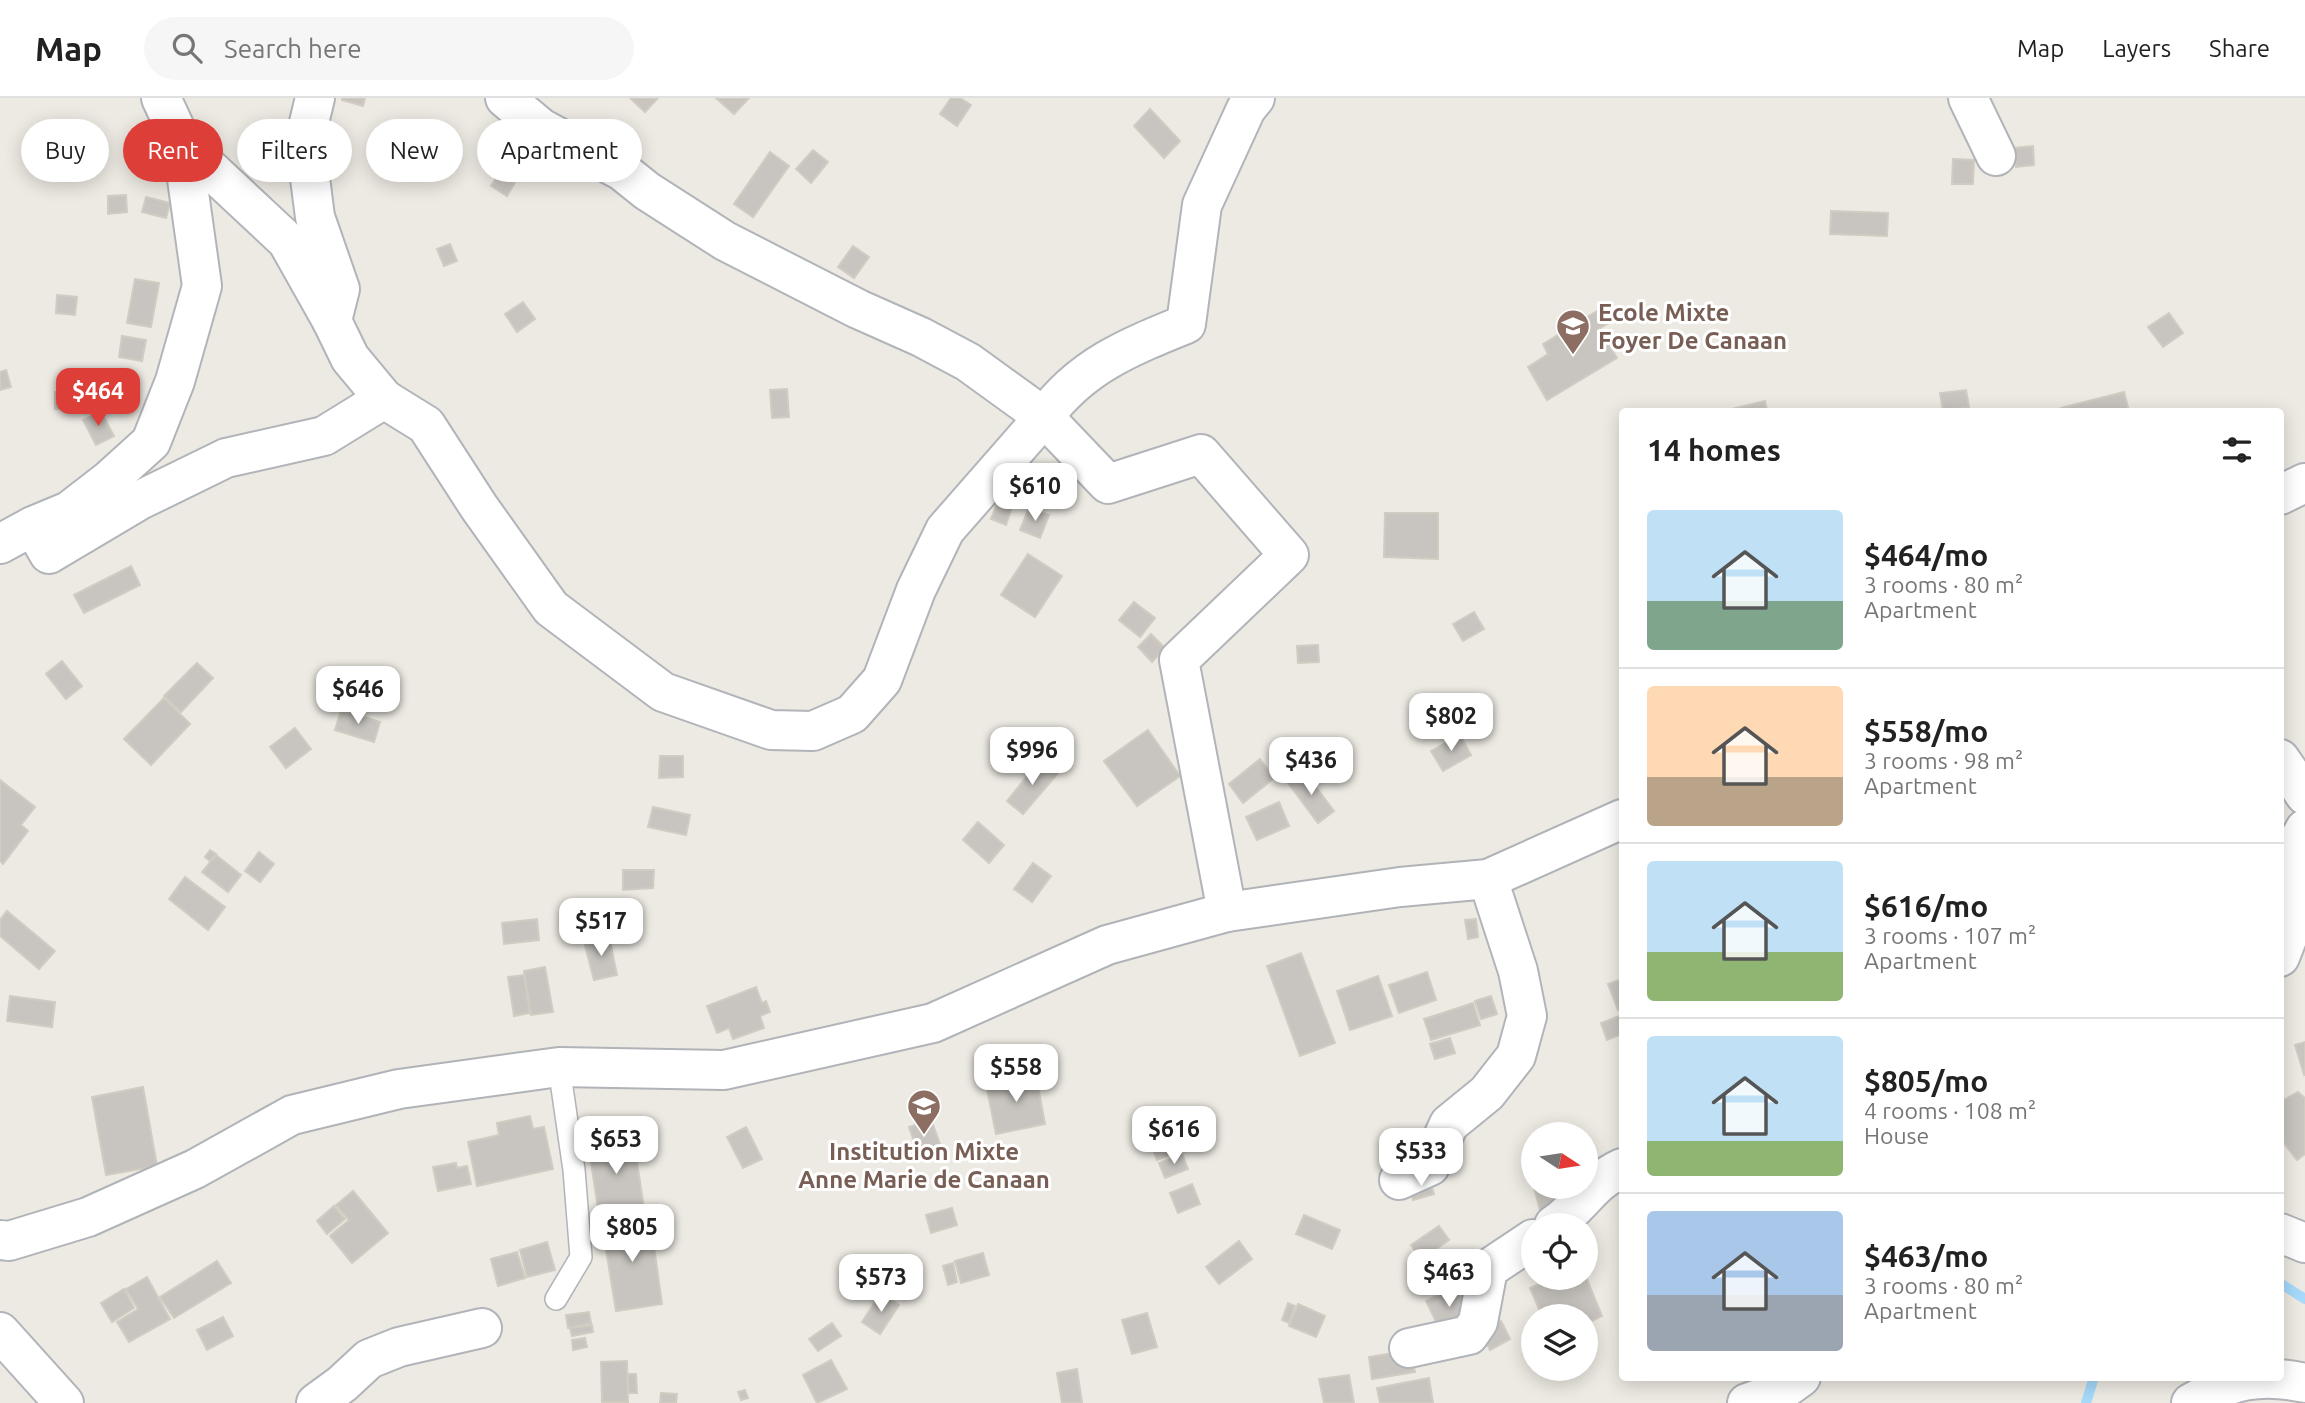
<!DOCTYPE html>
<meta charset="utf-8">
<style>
body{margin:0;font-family:Ubuntu,sans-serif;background:#f6f6f6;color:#222;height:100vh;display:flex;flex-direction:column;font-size:26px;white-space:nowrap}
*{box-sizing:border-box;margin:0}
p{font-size:23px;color:#767676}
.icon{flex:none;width:38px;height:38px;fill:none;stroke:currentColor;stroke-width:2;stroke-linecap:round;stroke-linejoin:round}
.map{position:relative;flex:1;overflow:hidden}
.side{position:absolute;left:1619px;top:310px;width:665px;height:973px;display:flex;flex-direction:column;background:#fff;border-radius:7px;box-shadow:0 4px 18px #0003}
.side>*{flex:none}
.hud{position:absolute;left:21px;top:21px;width:665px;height:63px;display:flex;gap:14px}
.needle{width:46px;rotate:102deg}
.tools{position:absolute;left:1521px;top:1024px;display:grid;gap:14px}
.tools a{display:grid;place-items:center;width:77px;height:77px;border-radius:50%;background:#fff;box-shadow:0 4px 18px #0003;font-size:35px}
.price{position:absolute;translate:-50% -60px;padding:0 16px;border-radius:14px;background:#fff;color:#222;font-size:23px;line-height:46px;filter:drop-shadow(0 2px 4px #0008)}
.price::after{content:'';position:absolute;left:50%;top:42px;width:21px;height:16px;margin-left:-10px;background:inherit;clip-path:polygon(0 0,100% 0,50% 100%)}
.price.on{background:#de3e38;color:#fff}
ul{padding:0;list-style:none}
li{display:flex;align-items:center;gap:21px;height:175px;padding:0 28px}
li+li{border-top:2px solid #e0e0e0}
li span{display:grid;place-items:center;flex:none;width:196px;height:140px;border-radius:7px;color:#555}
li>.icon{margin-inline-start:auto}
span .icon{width:84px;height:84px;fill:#fffc;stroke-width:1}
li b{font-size:30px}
h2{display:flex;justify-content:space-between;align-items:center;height:84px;padding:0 28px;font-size:30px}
.chip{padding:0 24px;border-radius:32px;background:#fff;box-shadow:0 4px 18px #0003;font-size:24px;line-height:63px}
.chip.on{background:#de3e38;color:#fff}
header{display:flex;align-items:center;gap:42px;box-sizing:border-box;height:98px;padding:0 35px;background:#fff;border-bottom:2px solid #e0e0e0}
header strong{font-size:33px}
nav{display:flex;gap:38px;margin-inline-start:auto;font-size:24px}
.search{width:490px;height:63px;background:#f6f6f6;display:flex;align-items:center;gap:18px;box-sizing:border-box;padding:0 24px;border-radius:38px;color:#767676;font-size:26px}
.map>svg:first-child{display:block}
</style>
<header>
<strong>Map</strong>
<div class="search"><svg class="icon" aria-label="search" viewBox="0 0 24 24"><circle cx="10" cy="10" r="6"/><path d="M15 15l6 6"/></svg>Search here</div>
<nav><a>Map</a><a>Layers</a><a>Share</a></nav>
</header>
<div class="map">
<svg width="2305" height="1305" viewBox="0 0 2305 1305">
<rect width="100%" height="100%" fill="#edeae3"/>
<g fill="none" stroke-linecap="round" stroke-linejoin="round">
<g stroke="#a6d9fa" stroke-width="10">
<path d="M2280,1185L2305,1201"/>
<path d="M2086,1305L2094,1279"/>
</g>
</g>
<g fill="#c8c5c0" stroke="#d1ccc2" stroke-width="2">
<path d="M342,0H365L363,8L342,2Z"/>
<path d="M630,0H658L645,14Z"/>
<path d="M716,0H749L734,16Z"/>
<path d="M951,0H960L971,7L957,28L940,16Z"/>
<path d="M1150,11L1180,43L1164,60L1134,28Z"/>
<path d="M2033,48L2034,67L2016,69L2014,50Z"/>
<path d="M813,52L828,64L811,85L796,71Z"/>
<path d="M770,54L789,68L753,119L734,106Z"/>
<path d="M1953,61L1974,62L1973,86H1952Z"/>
<path d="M504,67L520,76L507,98L491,88Z"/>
<path d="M126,97L127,114L108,116V98Z"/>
<path d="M146,99L170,105L166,120L142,114Z"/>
<path d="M1831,113L1888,115L1887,138L1830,136Z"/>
<path d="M450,146L457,163L444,168L437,151Z"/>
<path d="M853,148L869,159L854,180L838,169Z"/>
<path d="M135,181L159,185L151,229L127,225Z"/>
<path d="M57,197L77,199L75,217L56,215Z"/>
<path d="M523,204L535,221L517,234L505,216Z"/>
<path d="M1605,208L1614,222L1599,231L1617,260L1547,302L1528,269L1548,256L1543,246Z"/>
<path d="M2169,215L2183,235L2163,249L2148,229Z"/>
<path d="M122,238L146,242L142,263L119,259Z"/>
<path d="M6,272L11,289L0,292V274Z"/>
<path d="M787,291L789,319L772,320L770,292Z"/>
<path d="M1966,292L1969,309L1943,313L1940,295Z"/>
<rect x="55" y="294" width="19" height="17"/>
<path d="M2124,294L2129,313H2062L2061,310Z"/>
<path d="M1765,303L1767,313H1724Z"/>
<path d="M101,314L114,338L96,347L83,322Z"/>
<path d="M999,400L1013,405L1006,427L991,421Z"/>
<path d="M1029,410L1049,417L1040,440L1020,432Z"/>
<path d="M1385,415H1438V461L1384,459Z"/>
<path d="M1028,456L1062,478L1035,519L1001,497Z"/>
<path d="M131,468L140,487L84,515L74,497Z"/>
<path d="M1134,504L1155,520L1140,539L1119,522Z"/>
<path d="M1474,514L1484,531L1463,543L1453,526Z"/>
<path d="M1151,536L1165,550L1152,564L1138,549Z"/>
<path d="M1318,547L1319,564L1298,565L1297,548Z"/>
<path d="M62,563L82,588L66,601L46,576Z"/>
<path d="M197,565L213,580L181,614L164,598Z"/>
<path d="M164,600L190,626L151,667L124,641Z"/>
<path d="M341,612L380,624L374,644L335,632Z"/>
<path d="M295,630L311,651L286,670L270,649Z"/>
<path d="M1148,632L1180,678L1137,708L1104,663Z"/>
<path d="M1460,637L1471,657L1443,673L1431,653Z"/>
<path d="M660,658H683V679L659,680Z"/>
<path d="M1041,661L1058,675L1023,716L1007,703Z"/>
<path d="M1260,661L1274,680L1243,705L1229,686Z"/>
<path d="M1304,673L1334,713L1318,725L1288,685Z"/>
<path d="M0,682L35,709L21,727L28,733L3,766L0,763Z"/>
<path d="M1279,704L1289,728L1257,742L1246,719Z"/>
<path d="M653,709L690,717L686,737L648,729Z"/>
<path d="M978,724L1004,747L989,765L963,742Z"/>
<path d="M210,752L216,756L210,763L205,759Z"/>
<path d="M259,754L274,766L260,784L245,773Z"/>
<path d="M216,757L241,777L228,794L202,774Z"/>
<path d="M1033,765L1051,778L1032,804L1014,791Z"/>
<path d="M623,772H654L653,790L623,792Z"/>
<path d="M185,779L225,809L208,832L169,801Z"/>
<path d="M7,813L55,853L39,871L0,838V822Z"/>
<path d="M537,821L539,842L504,846L502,825Z"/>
<path d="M1476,821L1478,839L1468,841L1465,822Z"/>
<path d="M609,838L617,877L594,882L584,844Z"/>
<path d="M1301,855L1335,945L1300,958L1267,868Z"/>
<path d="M545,869L553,914L531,917L524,873Z"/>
<path d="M1427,874L1436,902L1399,915L1389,887Z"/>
<path d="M524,877L530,915L514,918L508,879Z"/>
<path d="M1378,878L1392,918L1350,932L1337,893Z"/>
<path d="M1622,881V910L1618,912L1608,886Z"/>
<path d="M756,889L762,905L766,903L770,914L760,918L764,930L733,941L729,930L717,935L707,908Z"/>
<path d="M10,898L55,904L52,929L7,923Z"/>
<path d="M1491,898L1497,916L1481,921L1475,903Z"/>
<path d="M1473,905L1480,927L1431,942L1424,921Z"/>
<path d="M1622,917V936L1607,942L1601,925Z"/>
<path d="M1450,940L1455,955L1435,961L1430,946Z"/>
<path d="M2305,944V977H2304L2295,947Z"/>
<path d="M1036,977L1045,1026L996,1036L986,986Z"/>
<path d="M143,989L157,1068L106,1077L92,999Z"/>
<path d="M2298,994L2305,1000V1056L2297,1062L2280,1040V1004Z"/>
<path d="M1166,1015L1181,1053L1157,1062L1143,1024Z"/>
<path d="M530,1018L533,1031L544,1029L553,1071L477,1088L468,1044L499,1037L497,1025Z"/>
<path d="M931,1021L941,1049L919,1058L909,1029Z"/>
<path d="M746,1029L762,1061L743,1070L727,1039Z"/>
<path d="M632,1031L645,1117L600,1124L587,1038Z"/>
<path d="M1182,1056L1188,1071L1165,1080L1159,1065Z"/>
<path d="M456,1065L457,1070L467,1068L471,1086L438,1093L433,1069Z"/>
<path d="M1428,1078L1434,1096L1413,1102L1407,1085Z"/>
<path d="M1192,1086L1200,1106L1178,1115L1170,1095Z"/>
<path d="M1538,1088H1559L1566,1112L1542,1119L1534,1090Z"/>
<path d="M353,1093L388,1135L352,1165L330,1138L349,1122L336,1107Z"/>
<path d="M334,1108L345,1121L327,1136L317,1123Z"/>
<path d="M952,1110L957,1127L931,1135L926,1117Z"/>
<path d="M1304,1117L1340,1132L1332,1151L1296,1136Z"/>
<path d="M650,1120L662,1206L616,1213L602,1127Z"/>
<path d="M1439,1128L1449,1142L1421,1161L1411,1147Z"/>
<path d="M1239,1143L1252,1161L1219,1186L1206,1169Z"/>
<path d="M547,1144L555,1172L527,1179L520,1152Z"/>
<path d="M517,1154L525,1180L498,1188L491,1161Z"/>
<path d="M983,1155L989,1177L961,1185L955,1163Z"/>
<path d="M217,1163L231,1185L174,1220L160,1199Z"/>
<path d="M953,1165L957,1184L948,1187L943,1168Z"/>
<path d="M147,1179L170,1221L129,1244L117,1224L138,1211L126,1191Z"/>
<path d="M1586,1179L1602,1218L1586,1226V1218H1542L1530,1190L1553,1180Z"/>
<path d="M1456,1188L1471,1220L1441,1234L1426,1203Z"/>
<path d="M124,1191L134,1210L112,1224L101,1205Z"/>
<path d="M881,1195L899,1207L880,1236L862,1224Z"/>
<path d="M1288,1205L1295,1208L1289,1225L1282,1222Z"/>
<path d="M1298,1206L1325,1218L1316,1239L1289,1228Z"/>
<path d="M589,1214L591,1225L568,1230L566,1217Z"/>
<path d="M1147,1215L1157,1249L1132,1256L1122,1222Z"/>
<path d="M223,1219L233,1238L207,1252L197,1232Z"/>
<path d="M1501,1223L1510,1241L1490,1252L1481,1234Z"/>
<path d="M832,1225L841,1238L818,1253L809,1241Z"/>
<path d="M592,1227L593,1234L572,1238L570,1230Z"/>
<path d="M585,1240L587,1249L573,1252L572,1242Z"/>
<path d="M1411,1252L1415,1274L1372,1281L1369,1259Z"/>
<path d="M1533,1255V1268L1531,1269L1526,1258Z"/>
<path d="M831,1262L847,1291L817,1305L803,1277Z"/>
<path d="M627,1263L628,1304H602L601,1264Z"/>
<path d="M1077,1271L1082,1305H1062L1057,1275Z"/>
<path d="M628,1276H636L637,1295H628Z"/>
<path d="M1349,1277L1354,1305H1324L1319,1281Z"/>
<path d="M1429,1280L1433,1305H1380L1377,1290Z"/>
<path d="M745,1292L748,1300L741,1302L738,1294Z"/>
<path d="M661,1295L677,1296L676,1305H660Z"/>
</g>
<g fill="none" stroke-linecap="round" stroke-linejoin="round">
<g stroke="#b1b4b8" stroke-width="24">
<path id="lane" d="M556,1201L581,1159L574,1072L559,969"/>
</g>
<g stroke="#b1b4b8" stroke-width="42">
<g id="street">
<path d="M315,0L305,41L315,119L340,191L332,223L350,260L384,301"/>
<path d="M1968,0L1996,58"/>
<path d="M182,45L287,143L332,223"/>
<path d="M33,428L49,456L140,402L226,360L324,338L384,301L426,327L479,409L551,510L663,594L771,632L813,633L852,616L882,582L916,492L945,432L1044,319L968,264L921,239L858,211L725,143L647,93L622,73L541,30L505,0"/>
<path d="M0,446L33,428L69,413L109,382L151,344L175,283L202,188L182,45L161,0"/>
<path d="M2280,661L2305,697"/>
<path d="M1227,814L1179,562L1289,457L1201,356L1108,386L1044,319C1081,268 1129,249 1186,226L1202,107L1246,11L1255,0"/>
<path d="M2280,859L2297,815L2288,781L2290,758L2305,731"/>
<path d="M1399,1082L1430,1068L1449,1026L1487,995L1516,958L1527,918L1518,873L1488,781"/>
<path d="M1554,1127C1582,1108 1591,1084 1622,1070"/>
<path d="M2280,1135L2305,1145"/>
<path d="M0,1234L64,1305"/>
<path d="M1409,1250L1469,1237L1478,1224L1488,1171L1533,1141"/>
<path d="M316,1305L342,1286L369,1261L399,1249L482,1230"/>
<path d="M1747,1305L1783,1292L1801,1279"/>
<path d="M2191,1305C2231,1282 2260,1275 2305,1285"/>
</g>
</g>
<g stroke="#b0b3b7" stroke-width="42">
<g id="secondary">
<path d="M2280,397L2305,385"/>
<path d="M0,1142L9,1143L88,1119L195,1071L292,1017L399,991L559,969L724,972L933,925L1107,847L1227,814L1400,789L1488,781L1622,721"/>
</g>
</g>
<use href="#lane" stroke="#fff" stroke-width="21"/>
<use href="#street" stroke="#fff" stroke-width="38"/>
<use href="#secondary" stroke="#fff" stroke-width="38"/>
</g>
<defs>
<g id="school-pin" transform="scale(1.75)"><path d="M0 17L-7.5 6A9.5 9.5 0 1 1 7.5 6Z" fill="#8d6e63" stroke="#fff"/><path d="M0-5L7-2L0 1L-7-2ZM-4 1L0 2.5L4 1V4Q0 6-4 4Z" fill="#fff"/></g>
</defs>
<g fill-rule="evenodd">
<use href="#school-pin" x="1573" y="228"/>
<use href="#school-pin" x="924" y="1008"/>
</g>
<g text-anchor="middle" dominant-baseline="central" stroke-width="6" stroke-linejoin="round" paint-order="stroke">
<g font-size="24" font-weight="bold" fill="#785e54" stroke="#fff" text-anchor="start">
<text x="1598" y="214">Ecole Mixte<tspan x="1598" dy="28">Foyer De Canaan</tspan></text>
<text x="924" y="1053" text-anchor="middle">Institution Mixte<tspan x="924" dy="28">Anne Marie de Canaan</tspan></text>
</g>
</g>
</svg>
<div class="tools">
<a><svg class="needle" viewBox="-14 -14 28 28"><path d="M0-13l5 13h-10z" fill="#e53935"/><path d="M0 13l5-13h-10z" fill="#767676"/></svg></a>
<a><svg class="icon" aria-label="locate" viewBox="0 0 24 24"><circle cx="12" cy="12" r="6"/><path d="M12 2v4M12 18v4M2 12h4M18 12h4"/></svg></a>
<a><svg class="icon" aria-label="layers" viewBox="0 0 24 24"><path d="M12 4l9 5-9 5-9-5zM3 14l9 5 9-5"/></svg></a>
</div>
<b class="price on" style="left:98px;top:330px">$464</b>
<b class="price" style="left:1035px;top:425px">$610</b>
<b class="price" style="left:358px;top:628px">$646</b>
<b class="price" style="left:1451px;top:655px">$802</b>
<b class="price" style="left:1032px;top:689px">$996</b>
<b class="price" style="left:1311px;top:699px">$436</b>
<b class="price" style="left:601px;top:860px">$517</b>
<b class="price" style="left:1016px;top:1006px">$558</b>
<b class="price" style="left:1174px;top:1068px">$616</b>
<b class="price" style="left:616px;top:1078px">$653</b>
<b class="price" style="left:1421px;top:1090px">$533</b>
<b class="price" style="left:632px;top:1166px">$805</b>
<b class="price" style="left:1449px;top:1211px">$463</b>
<b class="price" style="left:881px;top:1216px">$573</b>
<div class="hud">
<a class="chip">Buy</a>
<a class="chip on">Rent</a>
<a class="chip">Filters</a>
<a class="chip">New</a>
<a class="chip">Apartment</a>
</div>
<section class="side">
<h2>14 homes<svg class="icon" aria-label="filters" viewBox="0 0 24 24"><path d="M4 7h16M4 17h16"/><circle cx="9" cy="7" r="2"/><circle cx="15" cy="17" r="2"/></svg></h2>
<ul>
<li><span style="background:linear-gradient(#bfe0f5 65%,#7fa58c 0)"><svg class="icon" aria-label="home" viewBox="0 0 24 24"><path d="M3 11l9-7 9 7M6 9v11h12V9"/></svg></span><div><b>$464/mo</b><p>3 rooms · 80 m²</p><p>Apartment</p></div></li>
<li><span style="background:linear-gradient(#ffd9b3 65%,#b9a48a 0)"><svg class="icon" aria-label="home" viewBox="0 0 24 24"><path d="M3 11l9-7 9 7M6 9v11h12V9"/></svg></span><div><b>$558/mo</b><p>3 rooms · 98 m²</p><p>Apartment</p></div></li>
<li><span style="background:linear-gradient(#bfe0f5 65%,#8fb573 0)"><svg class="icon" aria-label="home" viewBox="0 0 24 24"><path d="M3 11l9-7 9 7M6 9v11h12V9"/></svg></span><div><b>$616/mo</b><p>3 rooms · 107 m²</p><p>Apartment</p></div></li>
<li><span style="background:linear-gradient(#bfe0f5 75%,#8fb573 0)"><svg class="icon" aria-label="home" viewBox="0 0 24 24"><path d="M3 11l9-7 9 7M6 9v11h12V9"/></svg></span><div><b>$805/mo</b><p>4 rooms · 108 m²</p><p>House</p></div></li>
<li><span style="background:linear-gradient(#a9c7e8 60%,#9aa5b1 0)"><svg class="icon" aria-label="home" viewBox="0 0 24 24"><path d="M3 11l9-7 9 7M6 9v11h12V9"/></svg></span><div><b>$463/mo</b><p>3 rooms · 80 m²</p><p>Apartment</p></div></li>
</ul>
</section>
</div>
